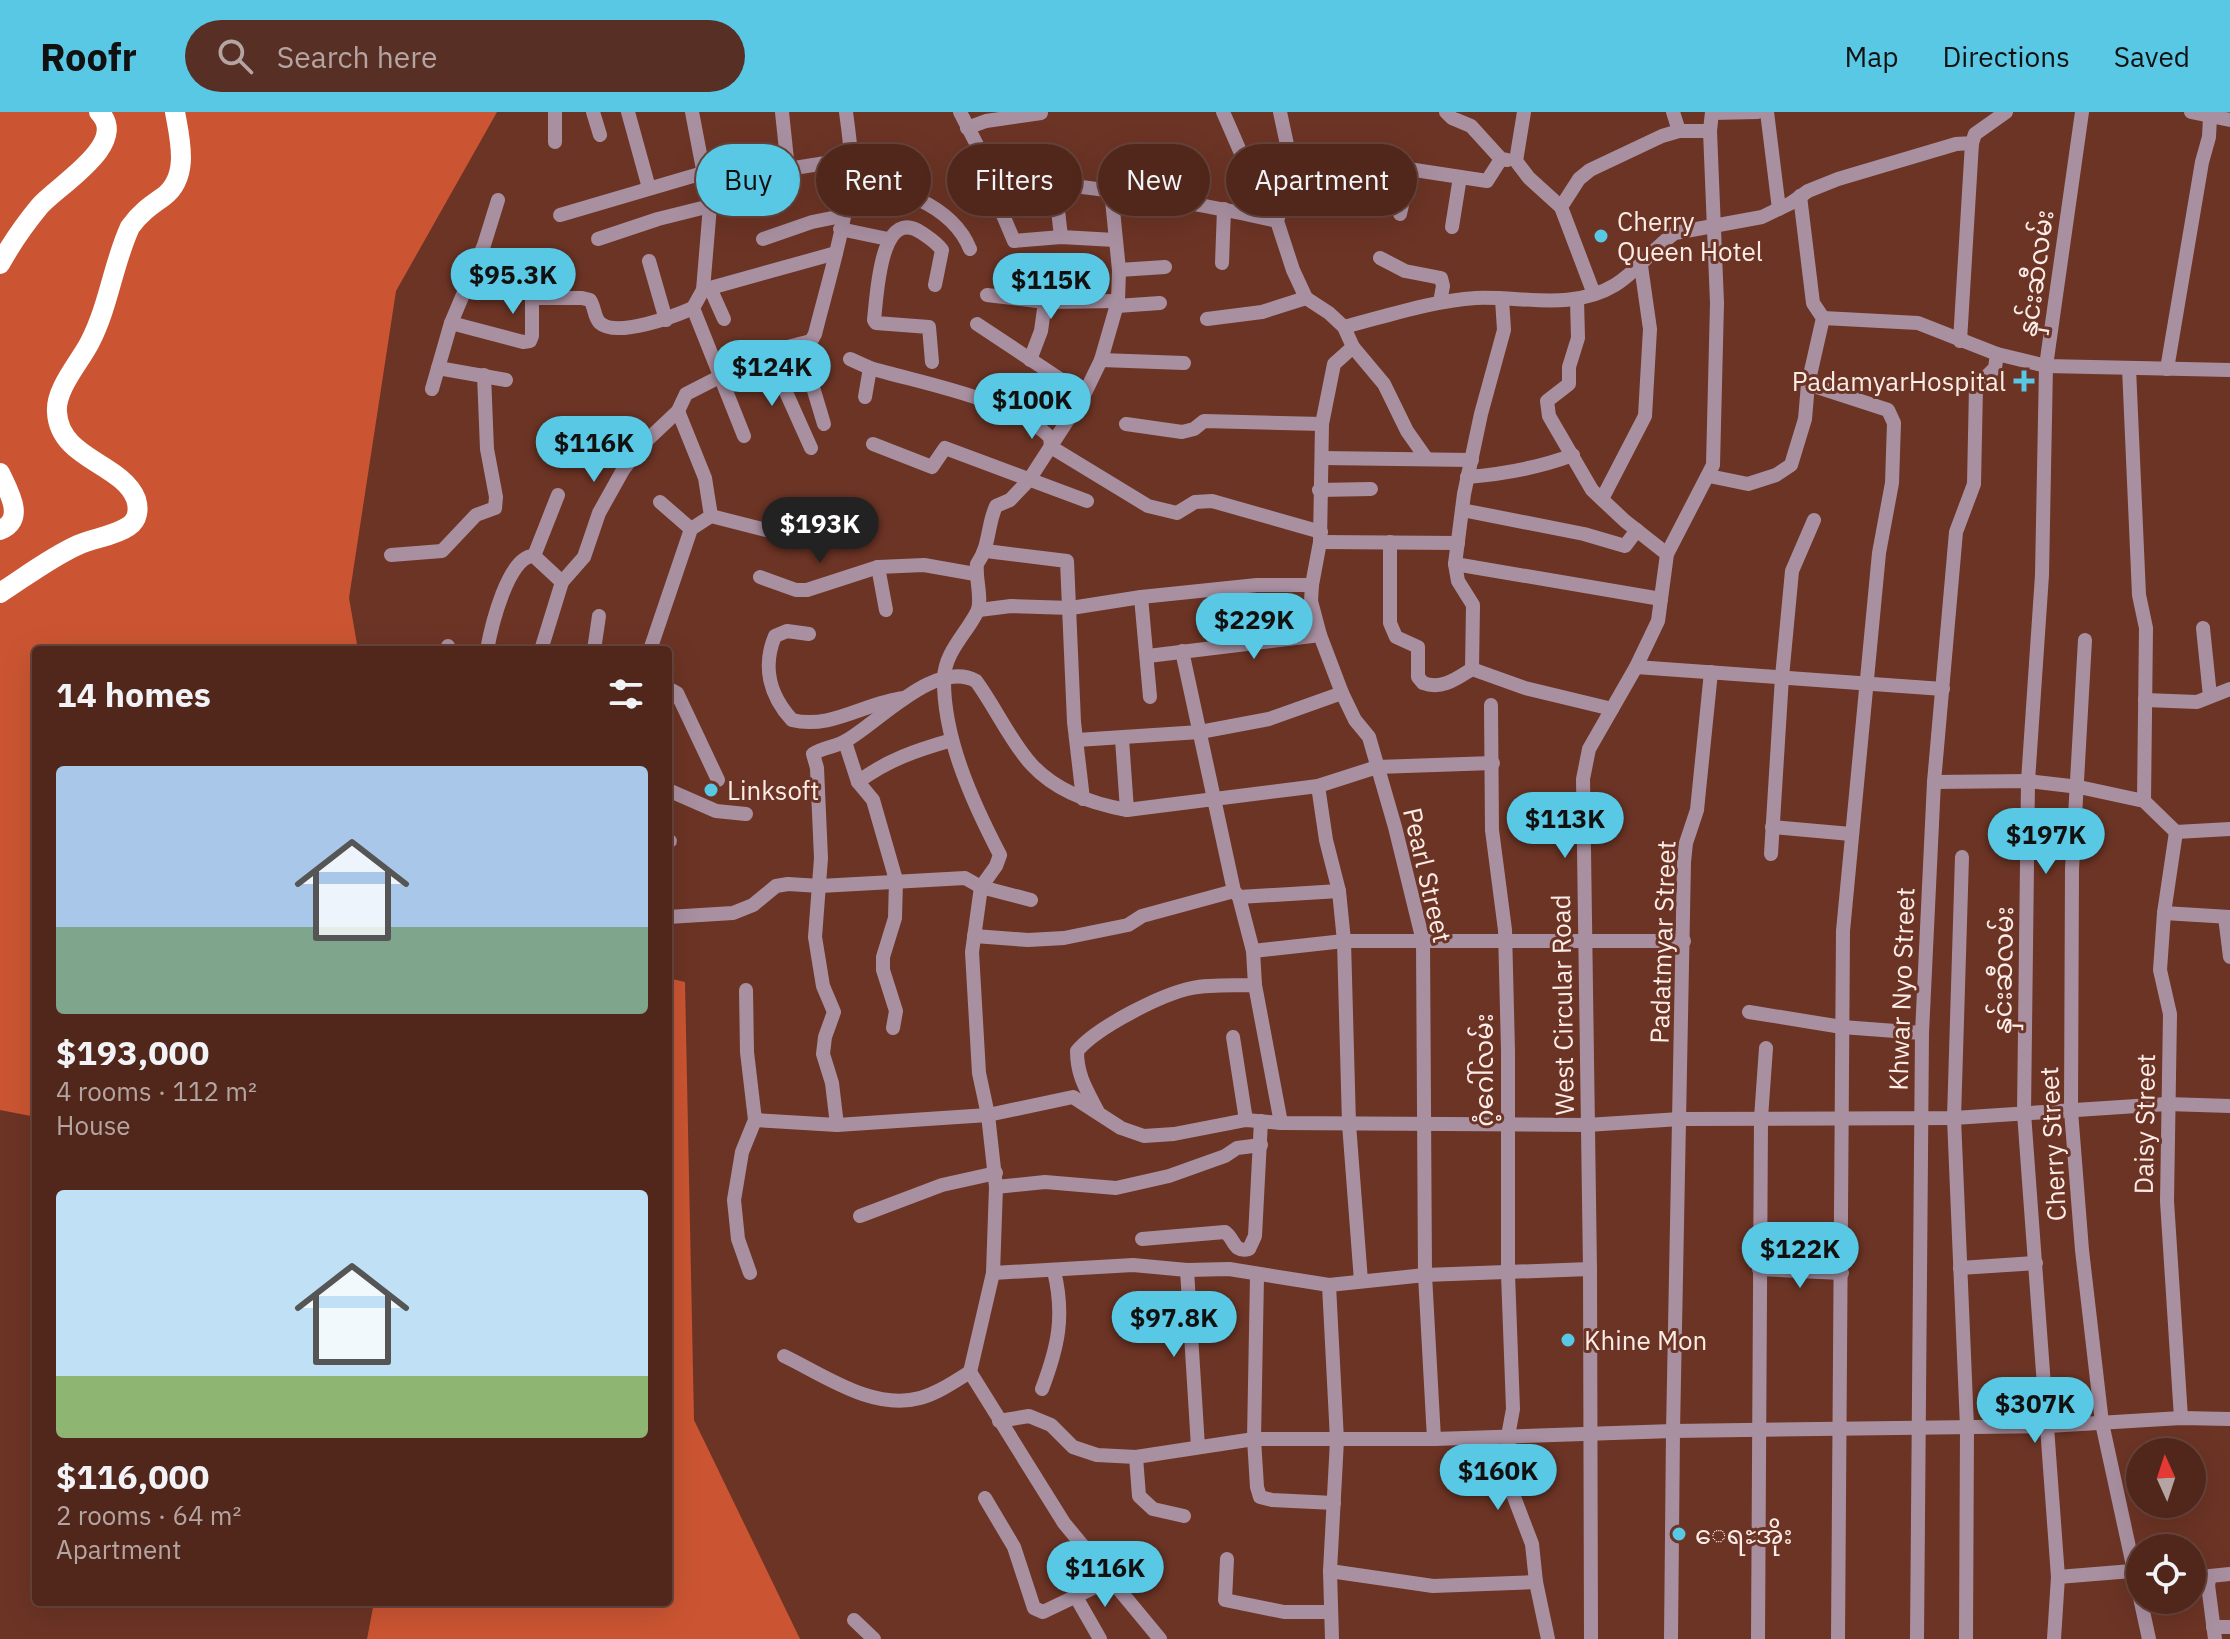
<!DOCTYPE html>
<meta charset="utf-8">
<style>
body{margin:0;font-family:"IBM Plex Sans","Noto Sans Myanmar",sans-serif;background:#572f25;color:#f1f3f6;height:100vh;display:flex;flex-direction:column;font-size:30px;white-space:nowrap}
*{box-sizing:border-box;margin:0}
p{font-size:26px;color:#b4a5a3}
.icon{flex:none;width:44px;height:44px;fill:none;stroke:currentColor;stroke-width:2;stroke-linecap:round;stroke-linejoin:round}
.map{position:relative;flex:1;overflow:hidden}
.details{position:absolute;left:32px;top:534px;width:640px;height:960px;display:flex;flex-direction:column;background:#51271c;border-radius:8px;box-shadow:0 8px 32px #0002,0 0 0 2px #67443b}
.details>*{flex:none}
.guide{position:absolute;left:696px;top:32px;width:760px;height:72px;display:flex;gap:16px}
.needle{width:52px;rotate:357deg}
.fabs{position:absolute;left:2126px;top:1326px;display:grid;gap:16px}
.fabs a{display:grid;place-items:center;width:80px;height:80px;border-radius:50%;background:#51271c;box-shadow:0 8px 32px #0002,0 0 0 2px #67443b;font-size:40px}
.price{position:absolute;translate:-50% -68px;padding:0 18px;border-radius:28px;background:#59c8e4;color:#111;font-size:26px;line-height:52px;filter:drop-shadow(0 2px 4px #0008)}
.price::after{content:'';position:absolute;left:50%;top:48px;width:24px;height:18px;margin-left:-12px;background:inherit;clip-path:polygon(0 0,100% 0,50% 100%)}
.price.active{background:#222;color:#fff}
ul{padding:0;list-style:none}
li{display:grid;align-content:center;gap:16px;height:424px;padding:0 24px}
li span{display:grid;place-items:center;height:248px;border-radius:8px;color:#555}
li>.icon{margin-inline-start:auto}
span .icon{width:144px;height:144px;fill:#fffc;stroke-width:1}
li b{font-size:34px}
h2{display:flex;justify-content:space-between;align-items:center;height:96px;padding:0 24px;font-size:34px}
.chip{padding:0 28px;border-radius:36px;background:#51271c;box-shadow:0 8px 32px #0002,0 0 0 2px #67443b;font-size:28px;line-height:72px}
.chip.active{background:#59c8e4;color:#111}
header{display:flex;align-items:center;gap:48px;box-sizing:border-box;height:112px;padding:0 40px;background:#59c8e4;color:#111}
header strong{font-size:38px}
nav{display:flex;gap:44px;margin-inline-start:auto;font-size:28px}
.search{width:560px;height:72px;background:#572f25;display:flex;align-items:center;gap:20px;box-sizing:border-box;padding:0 28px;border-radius:44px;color:#b4a5a3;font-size:30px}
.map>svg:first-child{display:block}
</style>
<header>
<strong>Roofr</strong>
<div class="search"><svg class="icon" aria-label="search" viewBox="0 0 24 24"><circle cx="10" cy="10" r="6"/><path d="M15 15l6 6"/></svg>Search here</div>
<nav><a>Map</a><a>Directions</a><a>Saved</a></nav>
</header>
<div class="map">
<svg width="2230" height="1527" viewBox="0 0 2230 1527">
<rect width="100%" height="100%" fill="#6c3425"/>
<g fill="#cb5532">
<path d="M0,0H497L396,179L349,486L358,538H36V1005L0,998Z"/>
<path d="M668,866L685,870L694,1308L800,1527H367L374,1490H668Z"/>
</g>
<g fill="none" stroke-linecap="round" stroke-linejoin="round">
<g stroke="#a990a1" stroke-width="14">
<path d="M593,0L600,23"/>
<path d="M628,0L649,76"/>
<path d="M692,0L710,94L703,178L693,196L744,324"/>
<path d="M782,0L788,57"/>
<path d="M960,0L993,64C1088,75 1183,87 1277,109"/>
<path d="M1223,0L1263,92L1277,109"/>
<path d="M1280,0L1292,56L1277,109L1293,158L1306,186L1329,201L1344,215L1353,235L1384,272L1407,319L1426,346"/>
<path d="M1446,0L1452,6L1471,14L1501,47L1507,48"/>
<path d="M1524,0L1516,49L1529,66L1561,95"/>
<path d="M1673,0L1679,19"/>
<path d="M1767,0L1779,97"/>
<path d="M2191,0L2230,8"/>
<path d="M1712,1L1758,0"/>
<path d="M967,16L986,9L1041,1"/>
<path d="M555,30V0"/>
<path d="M1292,56L1351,58L1382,53L1487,69L1501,47"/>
<path d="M993,64L997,89L1014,129L1061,125L1115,128"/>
<path d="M849,70C893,73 952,92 970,137"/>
<path d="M1055,71L1061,125"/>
<path d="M708,79L788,57L851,47"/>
<path d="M1400,102L1410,56"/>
<path d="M560,103L703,61"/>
<path d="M1452,115L1460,65"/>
<path d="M840,117L888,127"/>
<path d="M598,127L658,107L710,94"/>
<path d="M763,127L812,110L842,104"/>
<path d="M1380,146L1405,159L1441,166L1443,174L1440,190"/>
<path d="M649,149L666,208"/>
<path d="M1222,151L1224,97"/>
<path d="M1119,158L1165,155"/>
<path d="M703,178L836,141"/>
<path d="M711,178L724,207"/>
<path d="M1594,182L1561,95L1579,67L1590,58L1662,24L1679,19H1710"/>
<path d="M987,183L1045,190L1118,189"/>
<path d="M532,186H582L590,188C595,195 594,206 600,211C617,226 675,204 693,196"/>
<path d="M1577,188L1578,226L1569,255V272L1547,289L1549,304L1592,378L1625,409L1667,442"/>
<path d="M1117,194L1160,191"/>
<path d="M1823,206L1918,211L1997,242L2046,254L2230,258"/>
<path d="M1207,207L1262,200L1306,186"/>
<path d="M451,211L523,230L530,229L532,224V186L545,149"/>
<path d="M977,212L1084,283"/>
<path d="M1344,215C1387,204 1431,189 1476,186C1523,184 1572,199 1615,173C1638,159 1653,136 1675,121L1762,105L1791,91L1808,79L1838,67L1956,32L1972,31L1975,22L2006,0"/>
<path d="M1960,229L1972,31"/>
<path d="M800,232L824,312"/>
<path d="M1353,235L1334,252L1322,312L1320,430L1312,473L1311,489L1320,523L1342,581L1355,608L1369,625L1395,715L1423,829L1425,1163L1434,1327"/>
<path d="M768,240L811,336"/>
<path d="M850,247L870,256C924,272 1009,286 1050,325L1051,335L1148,394L1177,401L1195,390L1212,389L1321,420"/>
<path d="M1030,248L1041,219L1045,190"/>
<path d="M1101,248L1184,251"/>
<path d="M932,250L929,215L876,211L874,208C877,183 880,92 922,121C929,126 936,130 942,138L935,173"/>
<path d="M438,256L506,268"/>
<path d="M2129,256L2139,483L2146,516L2144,689"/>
<path d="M2167,257L2202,50L2209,25L2210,5"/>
<path d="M1808,272L1888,298L1894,311L1892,371L1879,441L1843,819L1838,1527"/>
<path d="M432,277L451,211L484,133L498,88"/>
<path d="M865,285L870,256"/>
<path d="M1126,312L1182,320L1194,317L1204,309L1322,312"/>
<path d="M873,332L932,355L945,336L1087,389"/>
<path d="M1322,346L1472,348"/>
<path d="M1709,364L1748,372L1776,363L1791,353L1805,307L1808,272L1823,206L1813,191L1800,84"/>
<path d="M1467,365C1505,362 1538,356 1573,343"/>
<path d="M1319,378L1371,377"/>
<path d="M1602,387L1645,304L1650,217L1641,154"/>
<path d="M660,390L691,417"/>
<path d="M1462,398L1584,422L1625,434L1637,418"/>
<path d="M711,404L778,421"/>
<path d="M1320,430L1458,431"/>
<path d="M1390,430V511L1396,525L1418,535V565L1423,571C1442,578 1456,567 1472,557L1525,576L1612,597"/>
<path d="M986,439L1067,449L1074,610L1083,687"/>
<path d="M391,443L442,439L476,403L495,396L496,385L487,337L484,263"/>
<path d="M534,444L558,383"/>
<path d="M1455,452L1661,487"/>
<path d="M760,465L796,478H807L878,455"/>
<path d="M1141,485L1150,585"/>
<path d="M886,498L878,455L924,453L975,462"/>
<path d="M979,498L1011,494L1071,496L1141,485L1257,473H1312"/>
<path d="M2203,516L2210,584"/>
<path d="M809,522L787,519L775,524C762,555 770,584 792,608C831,618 866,590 904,586"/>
<path d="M2085,528L2072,757L2071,999L2082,1138L2102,1311L2149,1527"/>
<path d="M448,538V534"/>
<path d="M487,538C491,516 508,443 534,444L562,470"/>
<path d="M541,538L562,470L584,445L599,401L623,358L642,333L678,299L686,282L768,240L811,229L815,222C829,166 848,108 851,50C851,34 848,16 846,0"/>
<path d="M594,538L599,504"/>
<path d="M650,538L691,417L711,404L705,366L678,299"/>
<path d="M1182,539L1234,779L1239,785L1253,839L1255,873L1281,1011"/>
<path d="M1148,544L1320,523"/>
<path d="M1636,555L1943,577"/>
<path d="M1472,557L1473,493L1458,469L1455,452L1464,382L1481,302L1504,218L1502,187"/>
<path d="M668,576L677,581L718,668"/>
<path d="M2145,588L2197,590L2230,577"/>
<path d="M1491,593L1492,718L1505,818L1508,939V1162L1513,1297L1508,1324L1514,1385L1532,1432L1536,1470L1548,1527"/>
<path d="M1122,627L1127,698"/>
<path d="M1077,628L1200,620L1269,607L1342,581"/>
<path d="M845,630L858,670L873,688L896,768L895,806L883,845V858L896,899L893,916"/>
<path d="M858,670C887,648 917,638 952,628"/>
<path d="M1934,670L2028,669L2079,675L2144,689L2176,720L2230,717"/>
<path d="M1318,674L1326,728L1339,779L1344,829L1349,1012L1361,1169"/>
<path d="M668,678L716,699L746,702"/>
<path d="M1772,715L1851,722"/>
<path d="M2176,720L2164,801L2160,858L2170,902L2167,1089L2181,1306"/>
<path d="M668,728L670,729"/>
<path d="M1771,742L1782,565L1792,459L1814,408"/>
<path d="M1962,745L1954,1006L1967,1315L1966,1527"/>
<path d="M1239,785L1339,779"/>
<path d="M2164,801L2230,805"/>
<path d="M668,805L733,801L753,793L776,774L788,772L820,774L965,766L981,775L1031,788"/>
<path d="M2225,805L2230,845"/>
<path d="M974,824L1028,828L1064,826L1128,813L1142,804L1234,779"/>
<path d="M1253,839L1344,829H1684"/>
<path d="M746,878L747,940L755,1008L742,1040L734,1088L738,1127L750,1161"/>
<path d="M1749,900L1842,915L1922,921"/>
<path d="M1233,925L1246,1008"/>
<path d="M1097,998C1086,977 1077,963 1077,939C1097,915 1162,882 1192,876C1212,872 1235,874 1255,873"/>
<path d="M755,1008L837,1013L988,1003L1073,985L1121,1016L1144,1024L1174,1022L1246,1008L1281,1011L1587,1013L1680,1007L1954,1006L2167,992L2230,994"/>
<path d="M837,1013L832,971L823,942L825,925L834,900L823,874L815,825L821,746L817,656L813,642C823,635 837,635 847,628C880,609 936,547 976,569C994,593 1012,632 1032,653C1056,679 1093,692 1127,698L1318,674L1377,655L1493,651"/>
<path d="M996,1075L1045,1070L1116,1076L1169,1064L1225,1044L1237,1036L1261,1033"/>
<path d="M860,1104L942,1073L996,1061"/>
<path d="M1142,1127L1225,1120C1235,1127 1233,1141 1249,1137L1255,1124L1261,1009"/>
<path d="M1960,1156L2036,1151"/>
<path d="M1759,1157L1842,1161"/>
<path d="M1187,1158L1198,1335"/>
<path d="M993,1161L1133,1153L1187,1158L1229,1157L1329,1173L1425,1163L1590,1157"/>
<path d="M1257,1164L1254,1327L1257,1375L1260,1385L1272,1388L1334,1391"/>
<path d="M1329,1173L1337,1328L1330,1459L1332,1527"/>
<path d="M784,1244C824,1263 873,1299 920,1286C938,1281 954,1270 970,1260L993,1161L996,1075L988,1003L979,961L972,840L981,775L996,754L1000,743C973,691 943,626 944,566C945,540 966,522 977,500C983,488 975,466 977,452C990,434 987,414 996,394L1010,388L1029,368L1084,283L1101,248L1118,189L1119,158L1111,78"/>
<path d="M970,1260L1064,1411L1160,1527"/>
<path d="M1042,1277C1058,1235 1065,1204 1054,1159"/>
<path d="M999,1309L1029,1304L1051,1313L1073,1335L1097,1343L1136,1345L1254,1327H1434L1673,1319L2048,1314L2181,1306L2230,1307"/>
<path d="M1136,1345L1139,1384L1153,1397L1184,1404"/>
<path d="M985,1386L1014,1435L1034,1496L1043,1500L1112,1467"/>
<path d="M1227,1447L1225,1488L1284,1500H1331"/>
<path d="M1330,1459L1433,1474L1536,1470"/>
<path d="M2058,1465L2132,1459"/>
<path d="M1076,1485L1100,1527"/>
<path d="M854,1508L874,1527"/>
<path d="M2213,1515H2230"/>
<path d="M1591,1527L1590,1157L1583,667L1589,637L1636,555L1658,509L1667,442L1713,353L1717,191L1710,19L1712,0"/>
<path d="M1671,1527L1673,1319L1684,750L1686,731L1697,698L1711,560"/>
<path d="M1758,1527L1761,1006L1766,936"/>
<path d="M1917,1527L1922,921L1934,670L1956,420L1974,372L1976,275L1995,256L1997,242"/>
<path d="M2054,1527L2058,1465L2024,1001L2028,669L2042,463L2046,254L2082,0"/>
<path d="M2215,1527L2208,1473L2210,1464L2230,1462"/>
</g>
<g stroke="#fff" stroke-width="20">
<path d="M0,152C11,132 25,112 39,95C55,75 131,32 99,0"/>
<path d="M0,361C9,380 26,408 0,418"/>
<path d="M0,481C25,465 51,445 78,433C93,426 115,424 129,414C138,408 139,397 136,387C122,351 59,347 57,300C55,277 80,250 90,230C109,193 113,152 130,115C140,101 150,94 163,85C190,65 180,28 175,0"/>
</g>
</g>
<g fill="#59c8e4" stroke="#6c3425" stroke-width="3">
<circle cx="1601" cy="124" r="8"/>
<path d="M2020 257h8v8h8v8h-8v8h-8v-8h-8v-8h8z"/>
<circle cx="711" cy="678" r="8"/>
<circle cx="1568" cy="1228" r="8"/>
<circle cx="1679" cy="1422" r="8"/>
</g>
<g text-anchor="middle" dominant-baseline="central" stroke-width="6" stroke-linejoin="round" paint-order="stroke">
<g font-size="26" fill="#fbece8" stroke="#6c3425" text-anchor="start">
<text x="1617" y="109">Cherry<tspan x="1617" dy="30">Queen Hotel</tspan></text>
<text x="2006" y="269" text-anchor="end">PadamyarHospital</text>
<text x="727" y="678">Linksoft</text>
<text x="1584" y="1228">Khine Mon</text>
<text x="1695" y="1422">ေရႊအိုး</text>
</g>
<g font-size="26" fill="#fbece8" stroke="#6c3425">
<text transform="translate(2035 161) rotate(-82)">နှင်းဆီလမ်း</text>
<text transform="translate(1428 763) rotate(77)">Pearl Street</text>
<text transform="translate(1662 830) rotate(-88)">Padatmyar Street</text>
<text transform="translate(2002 858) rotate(-89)">နှင်းဆီလမ်း</text>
<text transform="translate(1901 877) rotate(-88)">Khwar Nyo Street</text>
<text transform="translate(1562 893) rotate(-91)">West Circular Road</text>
<text transform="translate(1483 958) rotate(-90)">ဂံ့ဂေါ်လမ်း</text>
<text transform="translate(2144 1012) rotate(-89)">Daisy Street</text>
<text transform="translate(2052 1032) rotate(-93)">Cherry Street</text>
</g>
</g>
</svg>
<div class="fabs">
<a><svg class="needle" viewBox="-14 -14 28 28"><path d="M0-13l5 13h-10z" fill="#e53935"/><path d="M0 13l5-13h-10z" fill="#b4a5a3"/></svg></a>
<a><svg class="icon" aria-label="locate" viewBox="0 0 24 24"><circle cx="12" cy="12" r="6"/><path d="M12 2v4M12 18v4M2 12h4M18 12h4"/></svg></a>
</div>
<b class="price" style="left:513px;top:204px">$95.3K</b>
<b class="price" style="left:1051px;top:209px">$115K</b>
<b class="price" style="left:772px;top:296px">$124K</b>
<b class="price" style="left:1032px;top:329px">$100K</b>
<b class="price" style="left:594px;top:372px">$116K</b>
<b class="price active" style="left:820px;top:453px">$193K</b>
<b class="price" style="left:1254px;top:549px">$229K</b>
<b class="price" style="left:1565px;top:748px">$113K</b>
<b class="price" style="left:2046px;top:764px">$197K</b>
<b class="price" style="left:1800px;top:1178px">$122K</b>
<b class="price" style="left:1174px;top:1247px">$97.8K</b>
<b class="price" style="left:2035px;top:1333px">$307K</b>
<b class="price" style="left:1498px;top:1400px">$160K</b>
<b class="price" style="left:1105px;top:1497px">$116K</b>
<div class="guide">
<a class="chip active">Buy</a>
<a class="chip">Rent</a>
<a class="chip">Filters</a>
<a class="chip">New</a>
<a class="chip">Apartment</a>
</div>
<section class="details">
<h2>14 homes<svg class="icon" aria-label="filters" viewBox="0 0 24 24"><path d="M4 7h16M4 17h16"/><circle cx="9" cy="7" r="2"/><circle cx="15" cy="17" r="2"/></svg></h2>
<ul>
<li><span style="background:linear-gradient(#a9c7e8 65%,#7fa58c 0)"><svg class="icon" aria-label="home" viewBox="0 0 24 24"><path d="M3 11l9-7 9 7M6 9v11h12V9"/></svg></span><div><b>$193,000</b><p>4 rooms · 112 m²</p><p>House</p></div></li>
<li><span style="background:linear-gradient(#bfe0f5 75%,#8fb573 0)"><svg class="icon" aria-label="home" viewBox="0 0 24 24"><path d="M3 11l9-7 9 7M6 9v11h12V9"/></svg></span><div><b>$116,000</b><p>2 rooms · 64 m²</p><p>Apartment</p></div></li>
</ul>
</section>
</div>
